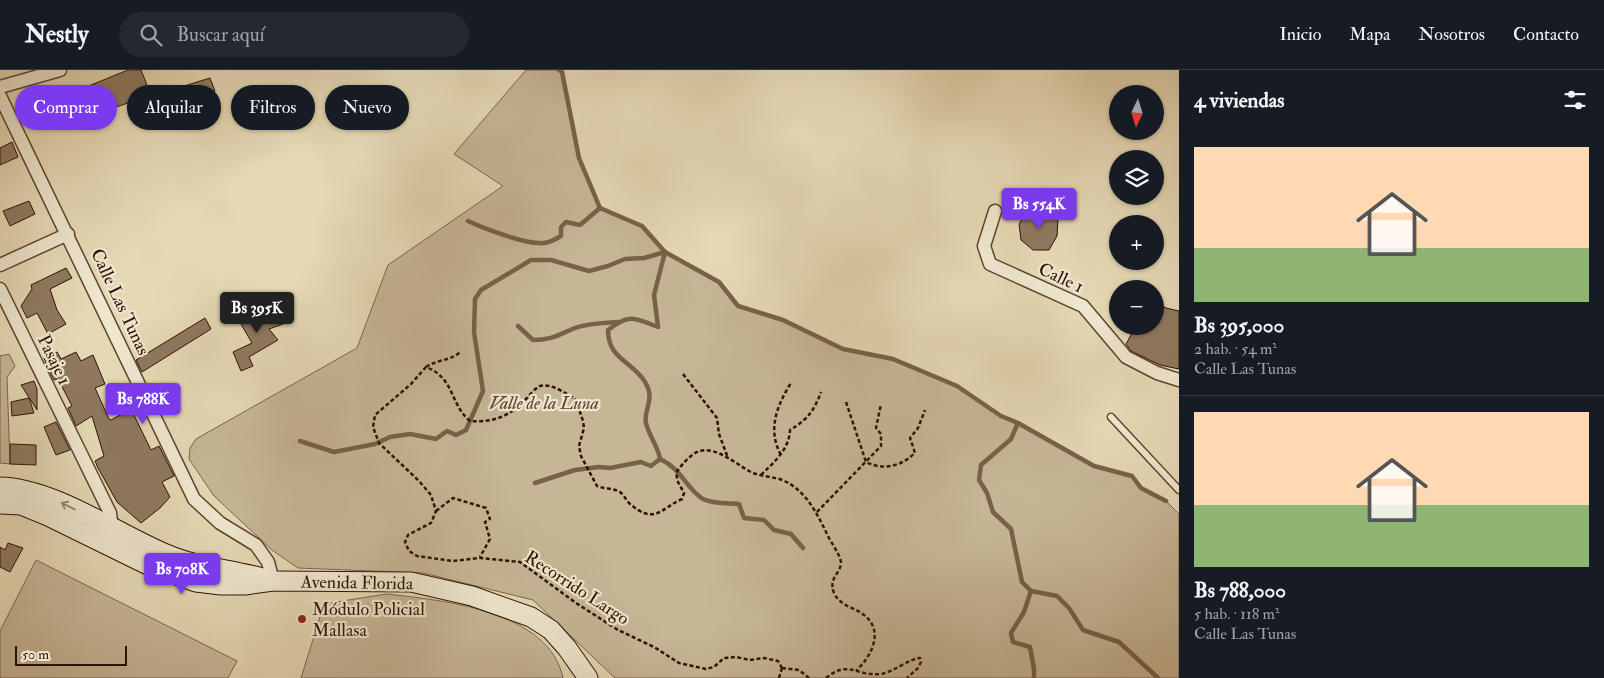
<!DOCTYPE html>
<html lang="es">
<meta charset="utf-8">
<style>
body{margin:0;font-family:"IM FELL Double Pica",serif;background:#242831;color:#f1f3f6;height:100vh;display:flex;flex-direction:column;font-size:19px;white-space:nowrap}
*{box-sizing:border-box;margin:0}
p{font-size:16px;color:#9ea1a6}
.icon{flex:none;width:28px;height:28px;fill:none;stroke:currentColor;stroke-width:2;stroke-linecap:round;stroke-linejoin:round}
.map{position:relative;flex:1;overflow:hidden}
.details{display:flex;flex-direction:column;background:#171b24;width:425px}
.details>*{flex:none}
.banner{position:absolute;left:15px;top:15px;width:475px;height:45px;display:flex;gap:10px}
.needle{width:32px;rotate:184deg}
.controls{position:absolute;left:1109px;top:15px;display:grid;gap:10px}
.controls a{display:grid;place-items:center;width:55px;height:55px;border-radius:50%;background:#171b24;box-shadow:0 1px 4px #0004;font-size:25px}
.scale{position:absolute;left:15px;bottom:12px;width:112px;box-sizing:border-box;padding-left:5px;border:2px solid #301202;border-top:0;font-size:14px;line-height:18px;white-space:nowrap;color:#301202;-webkit-text-stroke:4px #eee6ce;paint-order:stroke}
.price{position:absolute;translate:-50% -42px;padding:0 11px;border-radius:5px;background:#7c3aed;color:#fff;font-size:16px;line-height:32px;filter:drop-shadow(0 1px 2px #0008)}
.price::after{content:'';position:absolute;left:50%;top:30px;width:15px;height:11px;margin-left:-8px;background:inherit;clip-path:polygon(0 0,100% 0,50% 100%)}
.price.on{background:#222;color:#fff}
ul{padding:0;list-style:none}
li{display:grid;align-content:center;gap:10px;height:265px;padding:0 15px}
li+li{border-top:1px solid #363941}
li span{display:grid;place-items:center;height:155px;border-radius:0px;color:#555}
li>.icon{margin-inline-start:auto}
span .icon{width:90px;height:90px;fill:#fffc;stroke-width:1}
li b{font-size:21px}
h2{display:flex;justify-content:space-between;align-items:center;height:60px;padding:0 15px;font-size:21px}
.pill{padding:0 18px;border-radius:22px;background:#171b24;box-shadow:0 1px 4px #0004;font-size:18px;line-height:45px}
.pill.on{background:#7c3aed;color:#fff}
header{display:flex;align-items:center;gap:30px;box-sizing:border-box;height:70px;padding:0 25px;background:#171b24;border-bottom:1px solid #363941}
header strong{font-size:24px}
nav{display:flex;gap:28px;margin-inline-start:auto;font-size:18px}
.search{width:350px;height:45px;background:#242831;display:flex;align-items:center;gap:12px;box-sizing:border-box;padding:0 18px;border-radius:28px;color:#9ea1a6;font-size:19px}
main{display:flex;flex:1;min-height:0}
.map>svg:first-child{display:block}
</style>
<header>
<strong>Nestly</strong>
<div class="search"><svg class="icon" aria-label="search" viewBox="0 0 24 24"><circle cx="10" cy="10" r="6"/><path d="M15 15l6 6"/></svg>Buscar aquí</div>
<nav><a>Inicio</a><a>Mapa</a><a>Nosotros</a><a>Contacto</a></nav>
</header>
<main>
<div class="map">
<svg width="1179" height="608" viewBox="0 0 1179 608">
<rect width="100%" height="100%" fill="#e5d8b4"/>
<filter id="stains"><feTurbulence type="fractalNoise" baseFrequency=".004" numOctaves="4"/><feColorMatrix values="0 0 0 0 .2 0 0 0 0 .09 0 0 0 0 .02 0 0 0 .5 -.17"/></filter>
<radialGradient id="worn" r=".72"><stop offset=".6" stop-color="#630" stop-opacity="0"/><stop offset="1" stop-color="#630" stop-opacity=".3"/></radialGradient>
<g fill="#c6b696" stroke="#7b644c">
<path d="M526,0H559L562,2L579,88L600,138L642,156L665,182L719,212L738,236L783,250L843,279L893,289L957,316L1001,346L1018,353L1094,396L1132,406L1142,418L1166,431L1179,444V608H615L533,530L423,503L298,498L272,480L214,426L189,389L190,378L196,369L357,278L388,195L503,116L454,84Z"/>
<path d="M9,284L15,296L7,307L10,394L0,393V286Z"/>
<path d="M36,490L237,591L228,608H0V561Z"/>
<path d="M386,524C441,530 549,540 563,608H301L324,534Z"/>
</g>
<g fill="none" stroke-linecap="round" stroke-linejoin="round">
<g stroke="#776148" stroke-width="4.5">
<path d="M559,0L562,2L579,88L600,138L642,156L665,182L719,212L738,236L783,250L843,279L893,289L957,316L1001,346L1018,353L1011,369L981,395L979,410L987,423L993,442L1011,459L1022,512L1031,521L1024,542L1011,563L1013,572L1030,577L1034,599V608"/>
<path d="M468,151C483,158 522,173 539,173C547,174 554,170 561,166V157L566,152L580,155L600,138"/>
<path d="M665,182L654,225L658,257C634,248 630,243 608,260C608,290 633,291 645,312C656,329 643,340 646,353C649,366 658,376 660,389C682,399 687,420 703,429C713,434 728,433 739,434L744,448L764,450L774,460L791,464L803,478"/>
<path d="M518,256L533,270C552,270 558,265 575,258C588,253 603,253 618,252"/>
<path d="M1018,353L1094,396L1132,406L1141,418L1166,431"/>
<path d="M300,371L334,382L375,374L390,367L410,364L436,369L447,361L456,365L466,360L483,321L474,262L475,229L481,220L531,190H551L589,201L608,196L625,189L644,188L665,182"/>
<path d="M535,413L575,400L599,397L610,398L641,392L651,396L660,389"/>
<path d="M1031,521L1057,526L1069,538L1083,560L1119,572L1158,608"/>
</g>
</g>
<g fill="#8e795f" stroke="#301202">
<path d="M128,0H141L151,25L96,44L86,17Z"/>
<path d="M210,8L215,21L183,32L178,18Z"/>
<path d="M12,72L18,87L0,95V78Z"/>
<path d="M29,131L35,144L10,156L3,141Z"/>
<path d="M1028,140L1044,141L1058,149L1057,166L1049,180H1033L1021,170L1019,154Z"/>
<path d="M66,198L72,208L50,219L57,240L66,254L48,264L37,243L27,248L21,236L32,219L31,215Z"/>
<path d="M1155,231L1166,238L1179,241V299L1160,295L1131,281L1126,274L1136,256H1155Z"/>
<path d="M273,234L283,254L269,259L278,270L249,287L253,296L241,301L233,282L252,273L238,249Z"/>
<path d="M205,248L211,259L142,302L136,290Z"/>
<path d="M57,282L61,289L76,282L81,291L93,285L105,314L95,318L109,349L111,350L131,339L151,380L159,376L174,406L162,412L170,427L160,438L141,453L117,432L98,398L95,391L104,386L92,346L76,356L68,338L72,336L58,309L54,310L48,298L44,288Z"/>
<path d="M34,311L37,319V340L21,315Z"/>
<path d="M29,328L34,343L12,346L11,332Z"/>
<path d="M56,352L70,380L56,385L44,357Z"/>
<path d="M10,374L36,375V395L10,394Z"/>
<path d="M8,473L23,478L10,502L0,497V477L5,480Z"/>
</g>
<g fill="none" stroke-linecap="round" stroke-linejoin="round">
<g stroke="#5d442e" stroke-width="9">
<path id="lane" d="M1111,347L1179,420"/>
</g>
<g stroke="#5d442e" stroke-width="15">
<g id="street">
<path d="M0,17L60,0"/>
<path d="M0,26L194,429L220,453L256,475L268,492L273,511"/>
<path d="M995,141L984,176L990,194L1083,236L1126,287L1157,303L1179,310"/>
<path d="M0,195L68,164"/>
<path d="M0,219L110,443L112,458"/>
</g>
</g>
<g stroke="#301202" stroke-width="21">
<g id="secondary">
<path d="M0,417C53,418 116,463 166,484C198,498 233,499 266,509"/>
<path d="M0,434L21,435L48,446L146,494L196,512L221,515H245L273,511L411,512L472,526L531,547L551,560L567,578L588,608"/>
</g>
</g>
<g stroke="#301202" stroke-width="2.5" stroke-dasharray="4 2.5" stroke-linecap="butt">
<path d="M426,297C438,289 452,291 461,281"/>
<path d="M683,304L717,348L719,364L728,388"/>
<path d="M846,332L866,392C884,401 901,396 915,383L910,368L918,358L925,340"/>
<path d="M781,385C767,360 777,335 791,313"/>
<path d="M761,405C774,392 789,380 790,360C808,349 814,341 821,322"/>
<path d="M436,441L453,428L486,438L490,449L485,452L490,469L480,487"/>
<path d="M817,442L881,376V364L876,358L881,334"/>
<path d="M782,598L778,591L764,588L750,590L736,587L724,588L714,597L706,599L679,593L654,577L618,560L576,533L520,492L480,488L453,491L417,486L409,481L405,472L408,465L431,453L436,441L431,425L419,411L379,373L373,357L375,345L411,314L426,297C455,308 450,335 470,351C493,353 510,346 526,329C530,325 535,318 540,316C552,313 567,324 576,330L583,351L584,358L579,376L581,386L597,416C605,419 613,418 620,422C624,425 626,430 630,434C655,455 660,439 682,429L684,423L678,412L676,403C680,397 685,391 691,386C709,370 733,392 749,401C760,407 772,406 782,410C807,420 818,446 829,468C833,475 837,481 840,488C845,502 827,506 834,523C840,536 854,537 864,545C885,561 871,587 856,601"/>
<path d="M782,598L799,600L809,608"/>
<path d="M779,608L782,598"/>
<path d="M826,608C849,589 857,607 881,604C893,602 913,587 920,588L921,592L918,598L907,608"/>
</g>
<use href="#lane" stroke="#eee6ce" stroke-width="6"/>
<use href="#street" stroke="#eee6ce" stroke-width="12"/>
<use href="#secondary" stroke="#eee6ce" stroke-width="19"/>
</g>
<defs><path id="oneway-shaft" d="M-6 0H5M1.5-3L5.5 0L1.5 3" fill="none" stroke-width="1.6" stroke-linecap="round" stroke-linejoin="round" transform="scale(1.25)"/></defs>
<use stroke="#988772" href="#oneway-shaft" transform="translate(68 436) rotate(-153)"/>
<circle fill="#8f2418" stroke="#eee6ce" stroke-width="2" cx="302" cy="549" r="5"/>
<g text-anchor="middle" dominant-baseline="central" stroke-width="4.5" stroke-linejoin="round" paint-order="stroke">
<g font-size="18" fill="#301202" stroke="#eee6ce">
<text transform="translate(1061 208) rotate(25)">Calle 1</text>
<text transform="translate(120 232) rotate(65)">Calle Las Tunas</text>
<text transform="translate(54 290) rotate(64)">Pasaje 1</text>
<text transform="translate(357 513) rotate(1)">Avenida Florida</text>
<text transform="translate(577 518) rotate(33)">Recorrido Largo</text>
</g>
<g font-size="18" font-style="italic" fill="#5d432e" stroke="#eee6ce">
<text x="544" y="333">Valle de la Luna</text>
</g>
<g font-size="18" fill="#301202" stroke="#eee6ce" text-anchor="start">
<text x="312" y="539">Módulo Policial<tspan x="312" dy="21">Mallasa</tspan></text>
</g>
</g>
<rect width="100%" height="100%" filter="url(#stains)"/>
<rect width="100%" height="100%" fill="url(#worn)"/>
</svg>
<div class="controls">
<a><svg class="needle" viewBox="-14 -14 28 28"><path d="M0-13l5 13h-10z" fill="#e53935"/><path d="M0 13l5-13h-10z" fill="#9ea1a6"/></svg></a>
<a><svg class="icon" aria-label="layers" viewBox="0 0 24 24"><path d="M12 4l9 5-9 5-9-5zM3 14l9 5 9-5"/></svg></a>
<a>+</a>
<a>−</a>
</div>
<div class="scale">50 m</div>
<b class="price" style="left:1039px;top:160px">Bs 554K</b>
<b class="price on" style="left:257px;top:264px">Bs 395K</b>
<b class="price" style="left:143px;top:355px">Bs 788K</b>
<b class="price" style="left:182px;top:525px">Bs 708K</b>
<div class="banner">
<a class="pill on">Comprar</a>
<a class="pill">Alquilar</a>
<a class="pill">Filtros</a>
<a class="pill">Nuevo</a>
</div>
</div>
<section class="details">
<h2>4 viviendas<svg class="icon" aria-label="filters" viewBox="0 0 24 24"><path d="M4 7h16M4 17h16"/><circle cx="9" cy="7" r="2"/><circle cx="15" cy="17" r="2"/></svg></h2>
<ul>
<li><span style="background:linear-gradient(#ffd9b3 65%,#8fb573 0)"><svg class="icon" aria-label="home" viewBox="0 0 24 24"><path d="M3 11l9-7 9 7M6 9v11h12V9"/></svg></span><div><b>Bs 395,000</b><p>2 hab. · 54 m²</p><p>Calle Las Tunas</p></div></li>
<li><span style="background:linear-gradient(#ffd9b3 60%,#8fb573 0)"><svg class="icon" aria-label="home" viewBox="0 0 24 24"><path d="M3 11l9-7 9 7M6 9v11h12V9"/></svg></span><div><b>Bs 788,000</b><p>5 hab. · 118 m²</p><p>Calle Las Tunas</p></div></li>
</ul>
</section>
</main>
